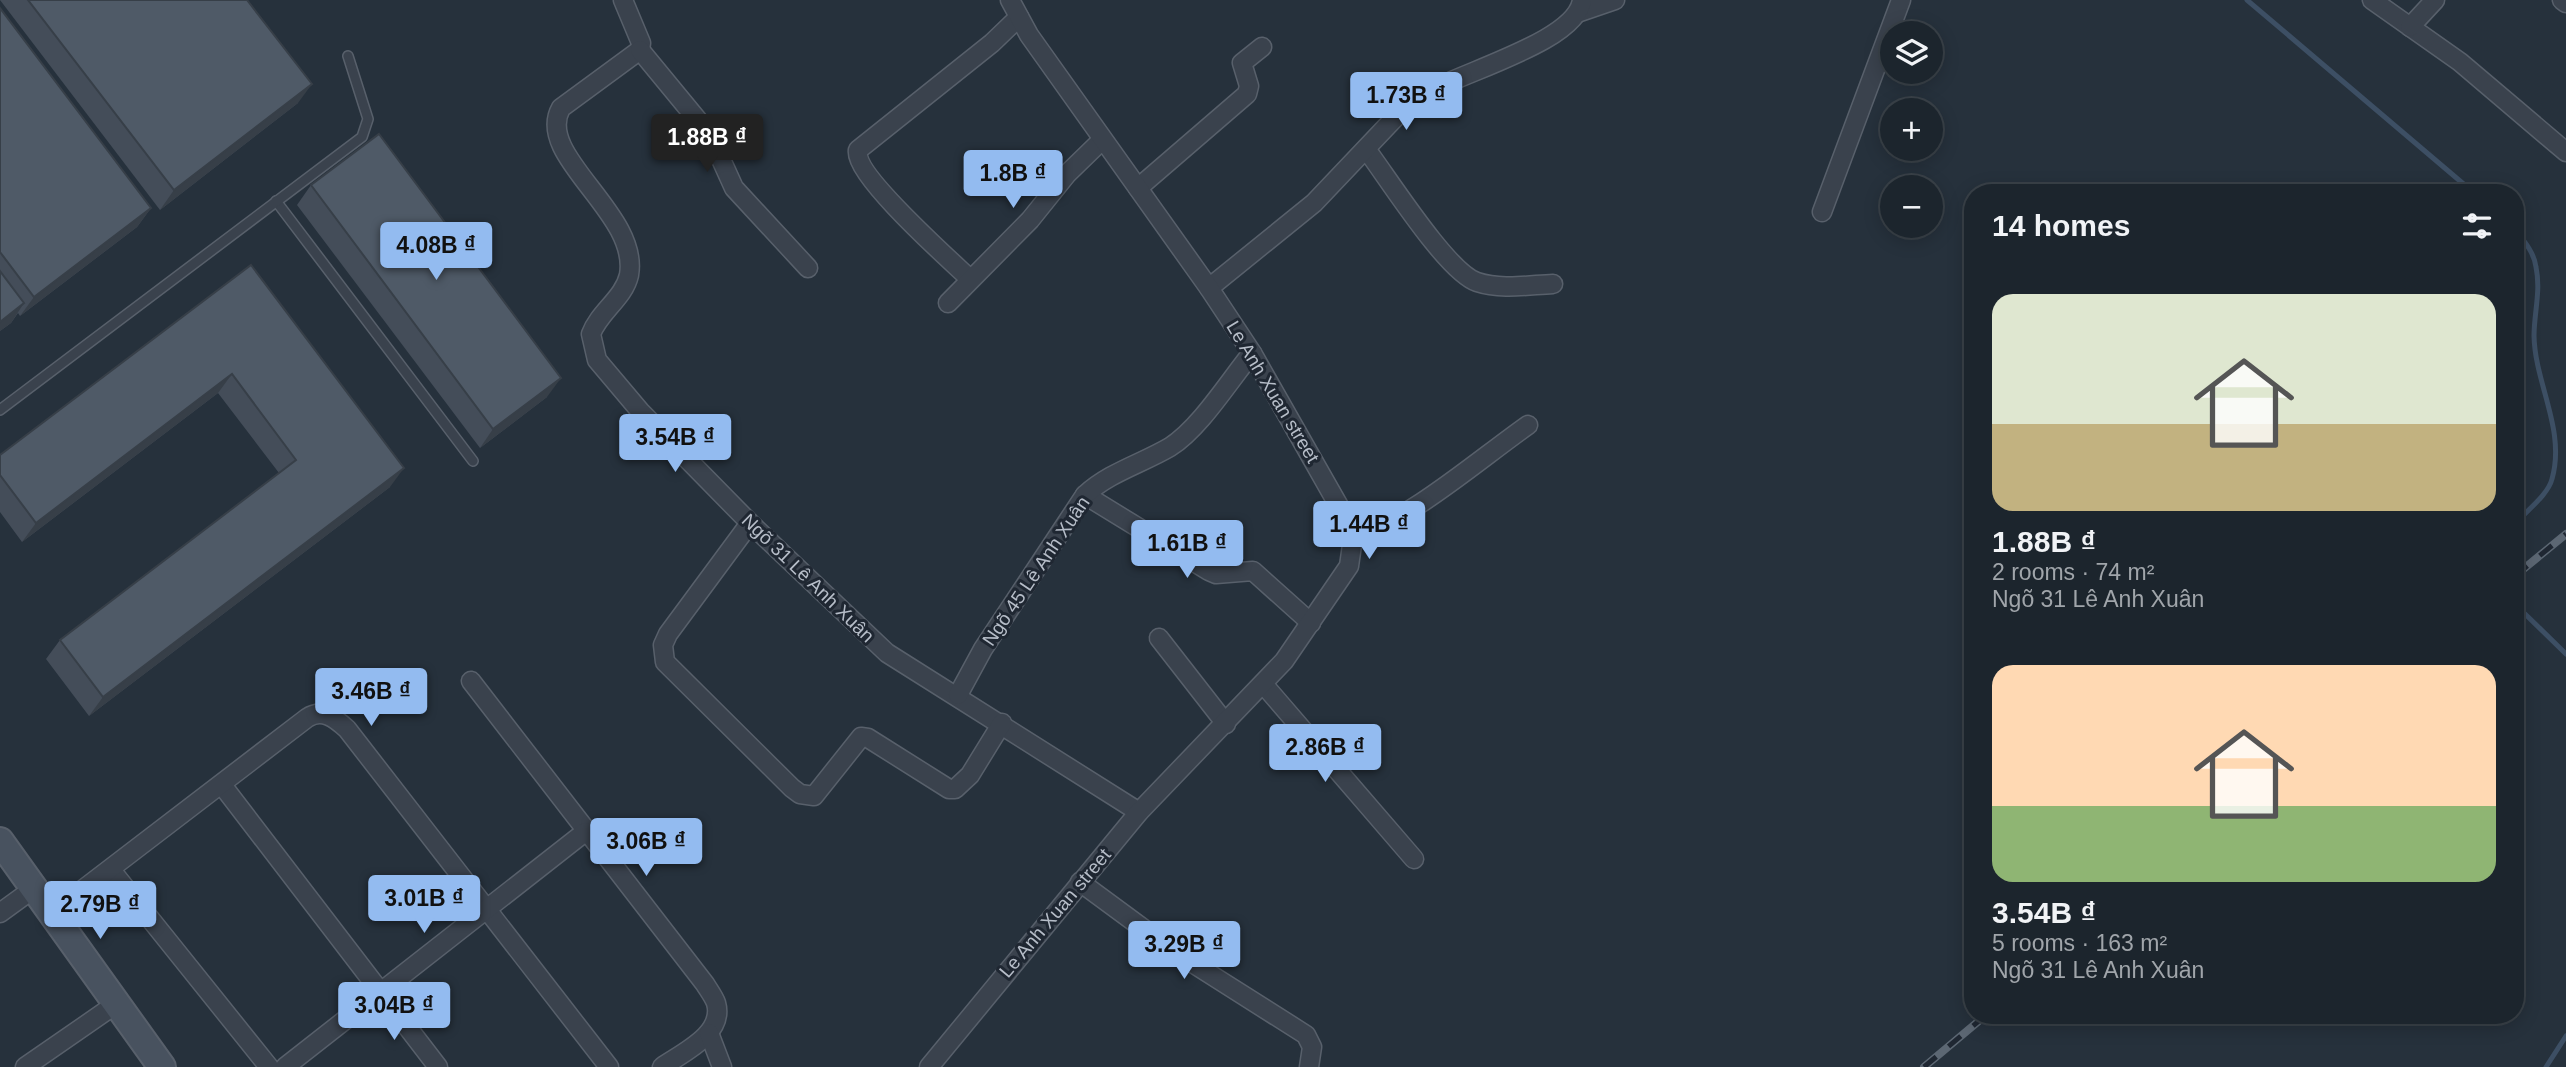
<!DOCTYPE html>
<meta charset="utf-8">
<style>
body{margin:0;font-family:Arial,sans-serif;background:#293139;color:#f1f3f6;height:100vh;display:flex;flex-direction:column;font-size:26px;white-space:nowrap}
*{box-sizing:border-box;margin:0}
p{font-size:23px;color:#a0a5aa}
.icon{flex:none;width:38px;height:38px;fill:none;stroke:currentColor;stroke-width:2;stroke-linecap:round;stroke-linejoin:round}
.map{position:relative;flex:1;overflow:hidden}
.side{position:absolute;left:1964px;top:184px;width:560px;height:840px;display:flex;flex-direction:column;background:#1c252d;border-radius:28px;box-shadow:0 4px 18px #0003,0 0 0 2px #3a4249}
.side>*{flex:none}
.controls{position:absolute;left:1880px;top:21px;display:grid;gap:14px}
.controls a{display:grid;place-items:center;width:63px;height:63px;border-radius:50%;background:#1c252d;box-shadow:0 4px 18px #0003,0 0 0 2px #3a4249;font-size:35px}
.price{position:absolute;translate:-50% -60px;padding:0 16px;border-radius:7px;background:#93bbf0;color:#111;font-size:23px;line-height:46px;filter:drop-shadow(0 2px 4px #0008)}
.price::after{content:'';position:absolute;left:50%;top:42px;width:21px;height:16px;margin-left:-10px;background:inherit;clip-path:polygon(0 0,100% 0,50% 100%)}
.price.selected{background:#222;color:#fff}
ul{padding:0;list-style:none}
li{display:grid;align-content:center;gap:14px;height:371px;padding:0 28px}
li span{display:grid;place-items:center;height:217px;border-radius:21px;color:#555}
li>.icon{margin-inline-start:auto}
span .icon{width:126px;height:126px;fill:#fffc;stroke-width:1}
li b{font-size:30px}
h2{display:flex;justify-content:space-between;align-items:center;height:84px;padding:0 28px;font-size:30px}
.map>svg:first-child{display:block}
</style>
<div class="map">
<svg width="2566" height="1067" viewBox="0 0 2566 1067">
<rect width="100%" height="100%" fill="#26313c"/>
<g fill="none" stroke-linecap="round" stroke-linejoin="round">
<g stroke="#3d4f64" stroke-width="5">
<path d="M2247,0L2473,192"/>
<path d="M2515,230C2524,241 2534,252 2536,267C2541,291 2534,313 2534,336C2535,384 2566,430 2552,479C2548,495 2526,511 2515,524"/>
<path d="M2515,598L2523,612L2566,654"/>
<path d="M2546,1067L2566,1036"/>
</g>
<g stroke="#58606b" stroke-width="12">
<g id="service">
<path d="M276,201L473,461"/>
<path d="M0,410L362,137L368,119L348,56"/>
</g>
</g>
<g stroke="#58606b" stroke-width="21">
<g id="minor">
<path d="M623,0L641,43L640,50L561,108C534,156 640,213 629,275C624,298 599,312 591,334L597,360L640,411L750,523L887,653L1139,812"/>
<path d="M2372,0L2460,62L2566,152"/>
<path d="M2562,0L2566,3"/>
<path d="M1580,12L1615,0"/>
<path d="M2410,27L2435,0"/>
<path d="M640,50L710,135L734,188L808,268"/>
<path d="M1366,149C1388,178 1447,272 1477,282C1501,290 1529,285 1553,284"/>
<path d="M1138,188L1247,94L1249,86L1242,63L1262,47"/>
<path d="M1822,212L1901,0"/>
<path d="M970,279C949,259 853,174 858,150L992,43L1019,17"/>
<path d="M1209,288L1314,203L1409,103C1446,75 1576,45 1582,0"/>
<path d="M948,303L1030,220L1067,174L1102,140"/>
<path d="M1085,495L1209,571L1216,574L1253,571L1311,623"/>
<path d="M750,523L668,634L663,645L665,662L792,788L800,794L814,796L861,737L868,738L949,789H955L970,775L1002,723"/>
<path d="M1353,538C1411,519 1477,461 1528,425"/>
<path d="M1159,638L1226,724"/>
<path d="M471,681L705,984C708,989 714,997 716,1003C725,1034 682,1053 662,1067"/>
<path d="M1264,685L1414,859"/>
<path d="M958,695L983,649L1085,495C1110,472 1141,464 1170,447C1200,428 1229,381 1252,353"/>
<path d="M222,785L438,1067"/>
<path d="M111,870L269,1067"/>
<path d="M1080,882L1175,952L1306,1035L1312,1047L1309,1067"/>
<path d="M0,913L33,889"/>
<path d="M51,914L307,718C322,708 335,718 347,729L609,1067"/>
<path d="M709,1033L722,1067"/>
<path d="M25,1067L116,1004"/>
<path d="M285,1067L585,832"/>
<path d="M929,1067L1139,812L1284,661L1349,566L1353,538L1344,515L1252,353L1209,288L1029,35L1010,0"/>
</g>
</g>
<g stroke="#58606b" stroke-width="30">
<path id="secondary" d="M0,841L162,1067"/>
</g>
<use href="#service" stroke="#3a424d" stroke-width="9"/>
<use href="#minor" stroke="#3a424d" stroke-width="18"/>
<use href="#secondary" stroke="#48525f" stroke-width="26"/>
<g stroke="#5c6773" stroke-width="8">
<g id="rail">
<path d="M2515,576L2566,534"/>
<path d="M1924,1067L1986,1015"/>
</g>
</g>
<use href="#rail" stroke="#1f2732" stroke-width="5" stroke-dasharray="16" stroke-linecap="butt"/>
</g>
<g fill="#444d59">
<path d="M0,0H247L298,103L160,210Z"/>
<path d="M0,8L151,208L137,227L20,316L18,313L11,323L0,331Z"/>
<path d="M311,185L547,397L480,448L297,205Z"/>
<path d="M251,265L390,487L89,716L46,659L60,640L279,473L218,393L22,542L0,512V455Z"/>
</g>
<g fill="#373f48">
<path d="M312,84L298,103L160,210L174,190Z"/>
<path d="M151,208L137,227L20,316L34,297Z"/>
<path d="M24,303L11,323L0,331V322Z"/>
<path d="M232,374L218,393L22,542L36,523Z"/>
<path d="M561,378L547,397L480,448L493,429Z"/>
<path d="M404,468L390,487L89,716L103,697Z"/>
</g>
<g fill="#4f5a67" stroke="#373f48" stroke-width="2">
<path d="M28,0H247L312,84L174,190Z"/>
<path d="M0,8L151,208L34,297L0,252Z"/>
<path d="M379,134L561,378L493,429L311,185Z"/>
<path d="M251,265L404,468L103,697L60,640L296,460L232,374L36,523L0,475V455Z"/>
<path d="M0,271L24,303L0,322Z"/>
</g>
<g text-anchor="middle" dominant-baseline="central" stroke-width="6" stroke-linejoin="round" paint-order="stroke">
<g font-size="19" fill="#b6bdc8" stroke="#1f2732">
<text transform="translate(1273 392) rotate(59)">Le Anh Xuan street</text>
<text transform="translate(1036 571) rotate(-56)">Ngõ 45 Lê Anh Xuân</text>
<text transform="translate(808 578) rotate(44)">Ngõ 31 Lê Anh Xuân</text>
<text transform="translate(1055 913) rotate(-50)">Le Anh Xuan street</text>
</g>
</g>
</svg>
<div class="controls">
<a><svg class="icon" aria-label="layers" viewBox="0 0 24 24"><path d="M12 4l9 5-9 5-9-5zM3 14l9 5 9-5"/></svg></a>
<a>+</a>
<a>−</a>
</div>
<b class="price" style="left:1406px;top:132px">1.73B ₫</b>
<b class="price selected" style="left:707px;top:174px">1.88B ₫</b>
<b class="price" style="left:1013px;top:210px">1.8B ₫</b>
<b class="price" style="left:436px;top:282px">4.08B ₫</b>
<b class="price" style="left:675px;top:474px">3.54B ₫</b>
<b class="price" style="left:1369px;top:561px">1.44B ₫</b>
<b class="price" style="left:1187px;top:580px">1.61B ₫</b>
<b class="price" style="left:371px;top:728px">3.46B ₫</b>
<b class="price" style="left:1325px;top:784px">2.86B ₫</b>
<b class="price" style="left:646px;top:878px">3.06B ₫</b>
<b class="price" style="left:424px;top:935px">3.01B ₫</b>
<b class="price" style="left:100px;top:941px">2.79B ₫</b>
<b class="price" style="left:1184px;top:981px">3.29B ₫</b>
<b class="price" style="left:394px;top:1042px">3.04B ₫</b>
<section class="side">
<h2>14 homes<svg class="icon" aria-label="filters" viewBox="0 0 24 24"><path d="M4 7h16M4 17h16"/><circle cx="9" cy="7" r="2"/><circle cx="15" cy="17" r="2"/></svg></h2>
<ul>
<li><span style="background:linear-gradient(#dfe7d0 60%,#c2b280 0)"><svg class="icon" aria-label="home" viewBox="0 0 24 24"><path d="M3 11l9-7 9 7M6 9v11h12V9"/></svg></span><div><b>1.88B ₫</b><p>2 rooms · 74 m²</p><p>Ngõ 31 Lê Anh Xuân</p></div></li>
<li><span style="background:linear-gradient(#ffd9b3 65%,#8fb573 0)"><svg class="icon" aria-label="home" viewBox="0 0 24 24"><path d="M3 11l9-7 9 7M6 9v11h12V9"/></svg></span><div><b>3.54B ₫</b><p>5 rooms · 163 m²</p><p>Ngõ 31 Lê Anh Xuân</p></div></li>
</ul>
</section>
</div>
